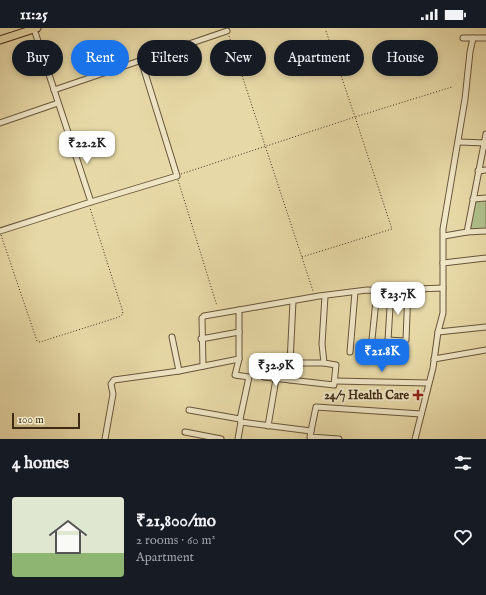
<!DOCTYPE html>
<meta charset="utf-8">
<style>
body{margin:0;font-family:"IM FELL English",serif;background:#20242c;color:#f1f3f6;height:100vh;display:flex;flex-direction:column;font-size:15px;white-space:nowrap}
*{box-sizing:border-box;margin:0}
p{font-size:13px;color:#9ea1a6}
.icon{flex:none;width:22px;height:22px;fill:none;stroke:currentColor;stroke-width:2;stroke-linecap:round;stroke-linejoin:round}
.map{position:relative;height:411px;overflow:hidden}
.panel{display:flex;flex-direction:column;background:#171b24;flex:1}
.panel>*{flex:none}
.top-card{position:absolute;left:12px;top:12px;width:462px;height:36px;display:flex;gap:8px}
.scale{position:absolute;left:12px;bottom:10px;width:68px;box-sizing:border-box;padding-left:4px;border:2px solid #3e2915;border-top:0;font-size:11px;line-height:14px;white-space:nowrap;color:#3e2915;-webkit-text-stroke:3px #efe6c6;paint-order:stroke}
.price{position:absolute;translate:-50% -34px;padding:0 9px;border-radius:8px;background:#fff;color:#222;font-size:13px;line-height:26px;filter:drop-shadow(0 1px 2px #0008)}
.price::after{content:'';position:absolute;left:50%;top:24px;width:12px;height:9px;margin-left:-6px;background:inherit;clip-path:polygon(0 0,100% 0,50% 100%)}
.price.selected{background:#1a73e8;color:#fff}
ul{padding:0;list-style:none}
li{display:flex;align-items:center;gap:12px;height:100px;padding:0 12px}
li span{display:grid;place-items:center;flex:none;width:112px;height:80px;border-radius:4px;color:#555}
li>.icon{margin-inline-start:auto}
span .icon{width:48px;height:48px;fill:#fffc;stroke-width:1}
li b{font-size:17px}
h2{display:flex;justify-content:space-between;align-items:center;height:48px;padding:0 12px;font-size:17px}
.pill{padding:0 14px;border-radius:18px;background:#171b24;box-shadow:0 2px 6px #0003;font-size:14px;line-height:36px}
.pill.selected{background:#1a73e8;color:#fff}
.status{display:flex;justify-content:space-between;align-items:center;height:28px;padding:0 20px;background:#171b24;direction:ltr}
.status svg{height:11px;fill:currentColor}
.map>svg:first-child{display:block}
</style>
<div class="status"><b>11:25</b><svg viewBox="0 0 49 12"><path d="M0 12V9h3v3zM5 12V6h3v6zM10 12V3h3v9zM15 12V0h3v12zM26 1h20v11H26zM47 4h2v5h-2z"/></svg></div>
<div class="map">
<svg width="486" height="411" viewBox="0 0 486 411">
<rect width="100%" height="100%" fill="#e7d9a7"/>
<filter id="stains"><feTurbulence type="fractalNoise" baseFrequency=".005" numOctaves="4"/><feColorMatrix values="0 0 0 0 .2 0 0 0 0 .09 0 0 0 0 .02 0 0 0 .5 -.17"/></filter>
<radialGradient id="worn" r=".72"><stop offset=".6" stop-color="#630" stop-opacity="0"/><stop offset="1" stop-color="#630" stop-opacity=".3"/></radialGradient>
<path fill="#afc08c" stroke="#767450" d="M486,170V203L467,204L473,171Z"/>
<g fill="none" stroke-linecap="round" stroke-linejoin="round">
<g stroke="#68553a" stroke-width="7">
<g id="minor">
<path d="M463,10H473"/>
<path d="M54,62L227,3"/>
<path d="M0,95L58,75"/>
<path d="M459,114L486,115"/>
<path d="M478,143L486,142"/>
<path d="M473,171L486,170"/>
<path d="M91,174L177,148L141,32"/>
<path d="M0,203L91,174L34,1"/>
<path d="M467,204L486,203"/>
<path d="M444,208L467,204L486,106"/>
<path d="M443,235L486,230"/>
<path d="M293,273L290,335H324"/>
<path d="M438,304L486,299"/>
<path d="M172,309L179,343"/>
<path d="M201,311L239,304"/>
<path d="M388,312L391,263"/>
<path d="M388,319V312L405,313L406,312L408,261"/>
<path d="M371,321L377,263"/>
<path d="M350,324L355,264"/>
<path d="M434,331L486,322"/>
<path d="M270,337L290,335L292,343L290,352L334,357L336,337L324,335L322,316L325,268"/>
<path d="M203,338L202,290L204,288L239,282"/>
<path d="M264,349L290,352"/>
<path d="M335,353L428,355"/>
<path d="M189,382L240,391"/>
<path d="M241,394L311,403L310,409L339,411"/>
<path d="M268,398L276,351"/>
<path d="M311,403L316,379L421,386"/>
<path d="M185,404L221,411"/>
<path d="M105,411L113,366L111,356L114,352L179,343L239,331V282L319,268L367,262L387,263L417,261L443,260"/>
<path d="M238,411L241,394L240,391L249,349L235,347L239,331"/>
<path d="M415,411L433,340L438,304L443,285V201L465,71L470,24L473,10H486"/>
</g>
</g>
<g stroke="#3e2915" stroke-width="9">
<path id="major" d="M0,12L37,0"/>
</g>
<g stroke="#3e2915" stroke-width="1" stroke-dasharray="1 2" stroke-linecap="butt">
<path d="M229,8L313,263"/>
<path d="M181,146L355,89L326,3"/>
<path d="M178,152L217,278"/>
<path d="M1,207L37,313L40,314L119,289L123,286L122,281L90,180"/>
<path d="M302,229L392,201L355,89L452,59"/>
</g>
<use href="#minor" stroke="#efe6c6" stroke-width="5"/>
<use href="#major" stroke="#e7d9a7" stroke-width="7"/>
</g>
<path fill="#8f2418" stroke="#efe6c6" stroke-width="1.5" d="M416 361h4v4h4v4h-4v4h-4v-4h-4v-4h4z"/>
<g text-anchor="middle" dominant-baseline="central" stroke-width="4" stroke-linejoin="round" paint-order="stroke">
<g font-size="12" font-weight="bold" fill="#3e2915" stroke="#efe6c6" text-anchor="end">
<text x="409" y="367">24/7 Health Care</text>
</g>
</g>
<rect width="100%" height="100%" filter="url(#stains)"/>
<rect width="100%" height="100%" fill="url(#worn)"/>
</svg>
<div class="scale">100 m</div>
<b class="price" style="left:87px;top:137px">₹22.2K</b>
<b class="price" style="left:398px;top:288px">₹23.7K</b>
<b class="price selected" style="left:382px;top:345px">₹21.8K</b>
<b class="price" style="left:276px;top:359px">₹32.9K</b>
<div class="top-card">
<a class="pill">Buy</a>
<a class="pill selected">Rent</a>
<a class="pill">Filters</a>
<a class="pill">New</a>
<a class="pill">Apartment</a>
<a class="pill">House</a>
</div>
</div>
<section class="panel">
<h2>4 homes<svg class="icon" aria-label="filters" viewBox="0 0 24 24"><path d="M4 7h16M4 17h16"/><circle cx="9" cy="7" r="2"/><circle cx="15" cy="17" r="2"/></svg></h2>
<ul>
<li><span style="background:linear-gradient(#dfe7d0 70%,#8fb573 0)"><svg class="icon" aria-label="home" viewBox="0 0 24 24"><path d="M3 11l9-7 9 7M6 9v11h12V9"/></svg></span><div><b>₹21,800/mo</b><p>2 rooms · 60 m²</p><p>Apartment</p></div><svg class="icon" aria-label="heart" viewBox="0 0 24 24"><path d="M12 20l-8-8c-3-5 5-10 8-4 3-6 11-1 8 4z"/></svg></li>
</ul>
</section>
